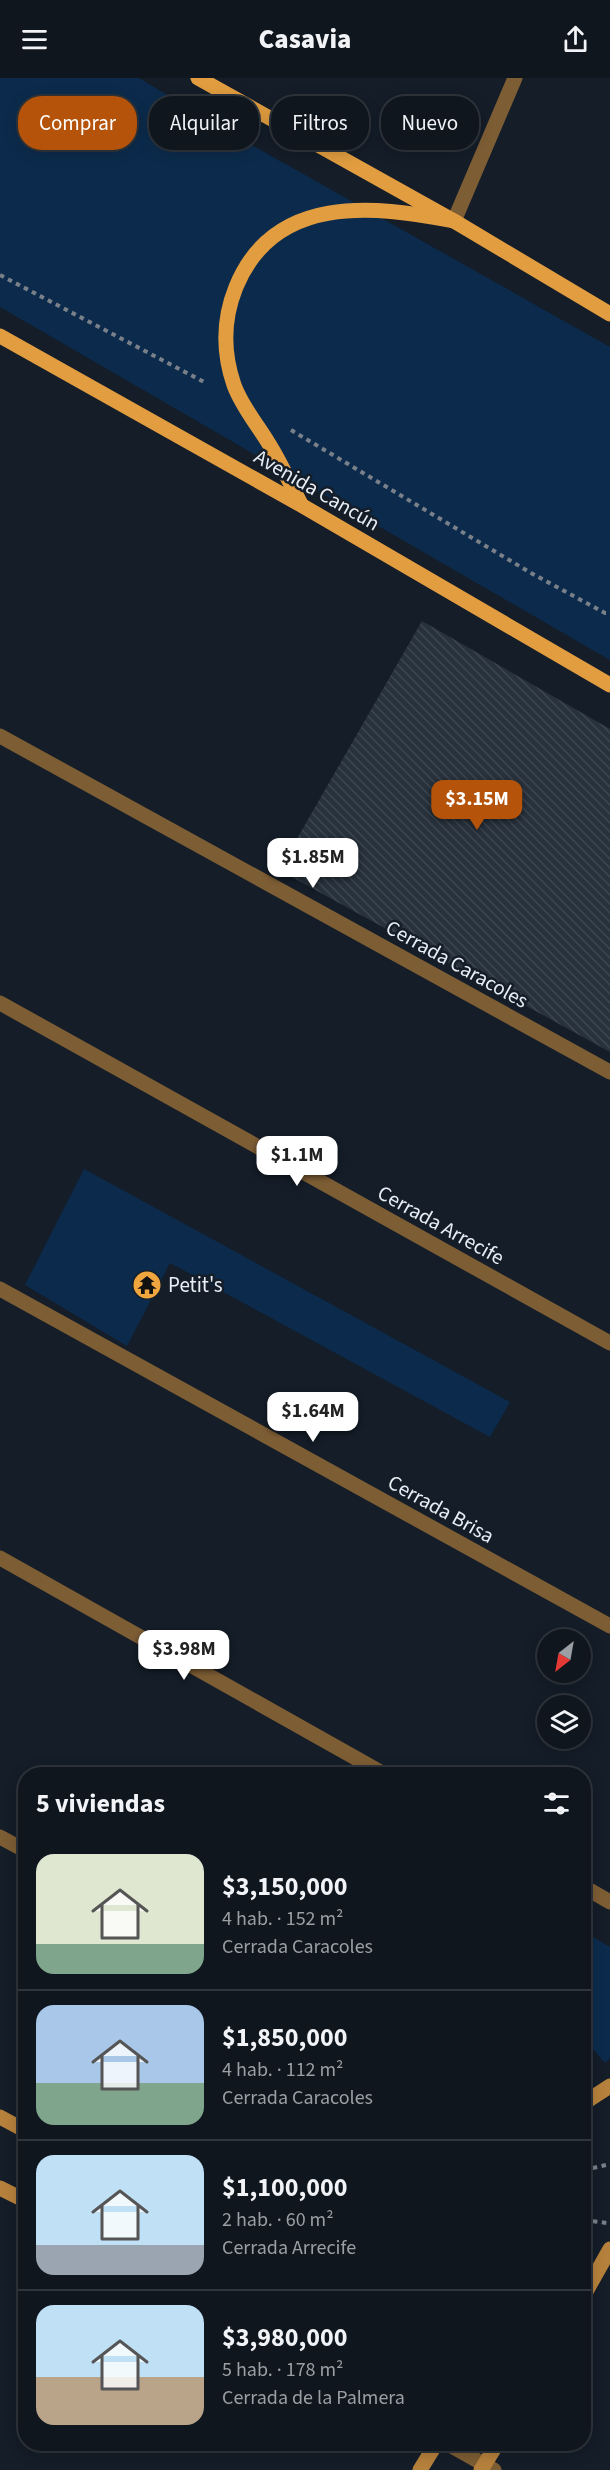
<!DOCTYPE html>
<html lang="es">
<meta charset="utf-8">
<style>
body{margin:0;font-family:"Source Sans 3",sans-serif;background:#1d232b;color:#f1f3f6;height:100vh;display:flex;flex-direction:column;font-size:22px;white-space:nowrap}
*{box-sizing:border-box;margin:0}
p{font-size:20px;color:#9b9fa4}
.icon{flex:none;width:33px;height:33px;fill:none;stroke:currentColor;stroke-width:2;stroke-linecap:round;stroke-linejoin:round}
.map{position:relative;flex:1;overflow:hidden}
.details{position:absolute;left:18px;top:1689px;width:573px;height:684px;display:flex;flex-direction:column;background:#0f161e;border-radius:24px;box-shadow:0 3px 15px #0003,0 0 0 2px #2f353c}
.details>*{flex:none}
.top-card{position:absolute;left:18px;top:18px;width:574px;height:54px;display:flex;gap:12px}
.needle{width:39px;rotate:211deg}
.buttons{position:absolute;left:537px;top:1551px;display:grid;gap:12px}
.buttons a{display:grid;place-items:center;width:54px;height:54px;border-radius:50%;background:#0f161e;box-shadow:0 3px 15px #0003,0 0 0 2px #2f353c;font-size:30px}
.price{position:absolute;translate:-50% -51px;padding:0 14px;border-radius:12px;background:#fff;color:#222;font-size:20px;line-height:39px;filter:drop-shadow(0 2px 3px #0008)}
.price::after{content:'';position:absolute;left:50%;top:36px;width:18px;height:14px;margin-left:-9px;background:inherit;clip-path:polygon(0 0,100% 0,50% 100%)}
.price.active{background:#b45309;color:#fff}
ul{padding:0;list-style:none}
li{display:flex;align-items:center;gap:18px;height:150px;padding:0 18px}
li+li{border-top:2px solid #2f353c}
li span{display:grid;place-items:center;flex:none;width:168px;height:120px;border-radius:18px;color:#555}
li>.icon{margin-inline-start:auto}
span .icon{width:72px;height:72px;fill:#fffc;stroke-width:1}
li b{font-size:26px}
h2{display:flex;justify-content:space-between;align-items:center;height:72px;padding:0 18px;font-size:26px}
.pill{padding:0 21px;border-radius:24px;background:#0f161e;box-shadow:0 3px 15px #0003,0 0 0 2px #2f353c;font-size:21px;line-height:54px}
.pill.active{background:#b45309;color:#fff}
header{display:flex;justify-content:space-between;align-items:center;height:78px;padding:0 18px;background:#0f161e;font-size:27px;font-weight:800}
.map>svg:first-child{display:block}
</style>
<header><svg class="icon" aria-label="menu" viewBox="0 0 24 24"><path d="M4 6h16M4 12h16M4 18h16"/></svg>Casavia<svg class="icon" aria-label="share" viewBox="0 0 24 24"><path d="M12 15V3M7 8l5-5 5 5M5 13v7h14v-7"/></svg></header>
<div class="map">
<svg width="610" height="2392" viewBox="0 0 610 2392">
<defs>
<pattern id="building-back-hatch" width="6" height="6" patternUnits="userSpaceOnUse" patternTransform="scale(1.5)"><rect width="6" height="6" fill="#28323d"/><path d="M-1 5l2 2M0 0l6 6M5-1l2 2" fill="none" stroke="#3d4650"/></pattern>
</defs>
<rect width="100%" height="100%" fill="#141d28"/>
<g fill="#0c2b4c">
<path d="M0,0H139L234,57L610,269V582L0,229Z"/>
<path d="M84,1091L510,1324L490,1359L170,1185L127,1268L25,1207Z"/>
<path d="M584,1854L610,1869V1980L605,1985L584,1961Z"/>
</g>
<path fill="url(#building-back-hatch)" d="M422,543L610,651V974L279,792Z"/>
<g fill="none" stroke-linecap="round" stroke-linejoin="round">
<g stroke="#798089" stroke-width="4" stroke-dasharray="4.5 4.5" stroke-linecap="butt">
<path d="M0,197L206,305"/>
<path d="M291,352L531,495L605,535H610"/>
<path d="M584,2092L610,2086"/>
<path d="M584,2142L607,2145"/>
</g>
<g stroke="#7d5d34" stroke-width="15">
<path d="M454,143L515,0"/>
<path d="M0,658L610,994"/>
<path d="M0,925L610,1265"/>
<path d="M0,1211L610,1548"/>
<path d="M0,1480L384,1696"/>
<path d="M0,1759L26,1773"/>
<path d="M584,1809L610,1824"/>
<path d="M448,2366L494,2392"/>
</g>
<g stroke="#b6813c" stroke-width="15">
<path d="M584,2025L610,2008"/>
<path d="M0,2039L26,2053"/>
<path d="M0,2110L26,2123"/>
<path d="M584,2217L610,2171"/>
<path d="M420,2392L436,2366"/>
<path d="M481,2392L497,2366"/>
</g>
<g stroke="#e19d40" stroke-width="15">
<path d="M198,0L454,143L610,236"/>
<path d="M0,258L301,427L610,607"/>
<path d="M301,426C290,406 281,385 269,366C257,346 242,329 234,307C223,275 223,241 236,209C274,116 373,127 454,143"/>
</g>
</g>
<defs>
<g id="temple-disc" transform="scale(1.5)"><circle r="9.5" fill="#f0a63f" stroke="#141d28"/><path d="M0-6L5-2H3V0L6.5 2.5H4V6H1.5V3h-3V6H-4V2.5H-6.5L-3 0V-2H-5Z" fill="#111"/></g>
</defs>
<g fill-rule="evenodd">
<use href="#temple-disc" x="147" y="1207"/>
</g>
<g text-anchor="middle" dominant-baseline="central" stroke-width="5" stroke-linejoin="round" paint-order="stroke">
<g font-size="21" fill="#e8eef5" stroke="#141d28">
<text transform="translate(317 412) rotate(30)">Avenida Cancún</text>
<text transform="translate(457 886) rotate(29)">Cerrada Caracoles</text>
<text transform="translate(441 1147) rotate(29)">Cerrada Arrecife</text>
<text transform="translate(441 1431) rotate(29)">Cerrada Brisa</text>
</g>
<g font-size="21" fill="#e8eef5" stroke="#141d28" text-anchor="start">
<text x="168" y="1207">Petit's</text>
</g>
</g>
</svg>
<div class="buttons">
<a><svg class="needle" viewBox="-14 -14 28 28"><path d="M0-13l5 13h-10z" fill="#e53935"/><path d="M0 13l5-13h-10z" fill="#9b9fa4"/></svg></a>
<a><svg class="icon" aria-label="layers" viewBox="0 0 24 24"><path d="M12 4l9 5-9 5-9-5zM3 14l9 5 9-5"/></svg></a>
</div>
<b class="price active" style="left:477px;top:753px">$3.15M</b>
<b class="price" style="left:313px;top:811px">$1.85M</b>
<b class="price" style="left:297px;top:1109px">$1.1M</b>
<b class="price" style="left:313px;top:1365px">$1.64M</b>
<b class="price" style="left:184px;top:1603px">$3.98M</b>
<div class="top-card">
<a class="pill active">Comprar</a>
<a class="pill">Alquilar</a>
<a class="pill">Filtros</a>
<a class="pill">Nuevo</a>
</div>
<section class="details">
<h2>5 viviendas<svg class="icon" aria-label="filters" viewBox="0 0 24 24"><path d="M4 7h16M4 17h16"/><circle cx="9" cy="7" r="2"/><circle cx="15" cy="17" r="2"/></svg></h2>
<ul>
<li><span style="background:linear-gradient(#dfe7d0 75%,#7fa58c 0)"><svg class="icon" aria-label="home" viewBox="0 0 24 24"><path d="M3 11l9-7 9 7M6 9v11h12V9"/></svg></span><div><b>$3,150,000</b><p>4 hab. · 152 m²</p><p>Cerrada Caracoles</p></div></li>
<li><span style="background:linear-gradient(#a9c7e8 65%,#7fa58c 0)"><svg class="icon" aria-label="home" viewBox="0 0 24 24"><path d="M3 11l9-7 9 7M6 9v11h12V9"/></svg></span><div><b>$1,850,000</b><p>4 hab. · 112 m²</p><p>Cerrada Caracoles</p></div></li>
<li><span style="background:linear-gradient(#bfe0f5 75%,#9aa5b1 0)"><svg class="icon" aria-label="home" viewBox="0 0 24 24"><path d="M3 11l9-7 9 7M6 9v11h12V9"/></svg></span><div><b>$1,100,000</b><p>2 hab. · 60 m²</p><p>Cerrada Arrecife</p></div></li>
<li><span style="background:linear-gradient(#bfe0f5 60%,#b9a48a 0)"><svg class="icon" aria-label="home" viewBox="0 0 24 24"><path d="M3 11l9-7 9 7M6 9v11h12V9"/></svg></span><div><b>$3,980,000</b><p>5 hab. · 178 m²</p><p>Cerrada de la Palmera</p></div></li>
</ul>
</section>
</div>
